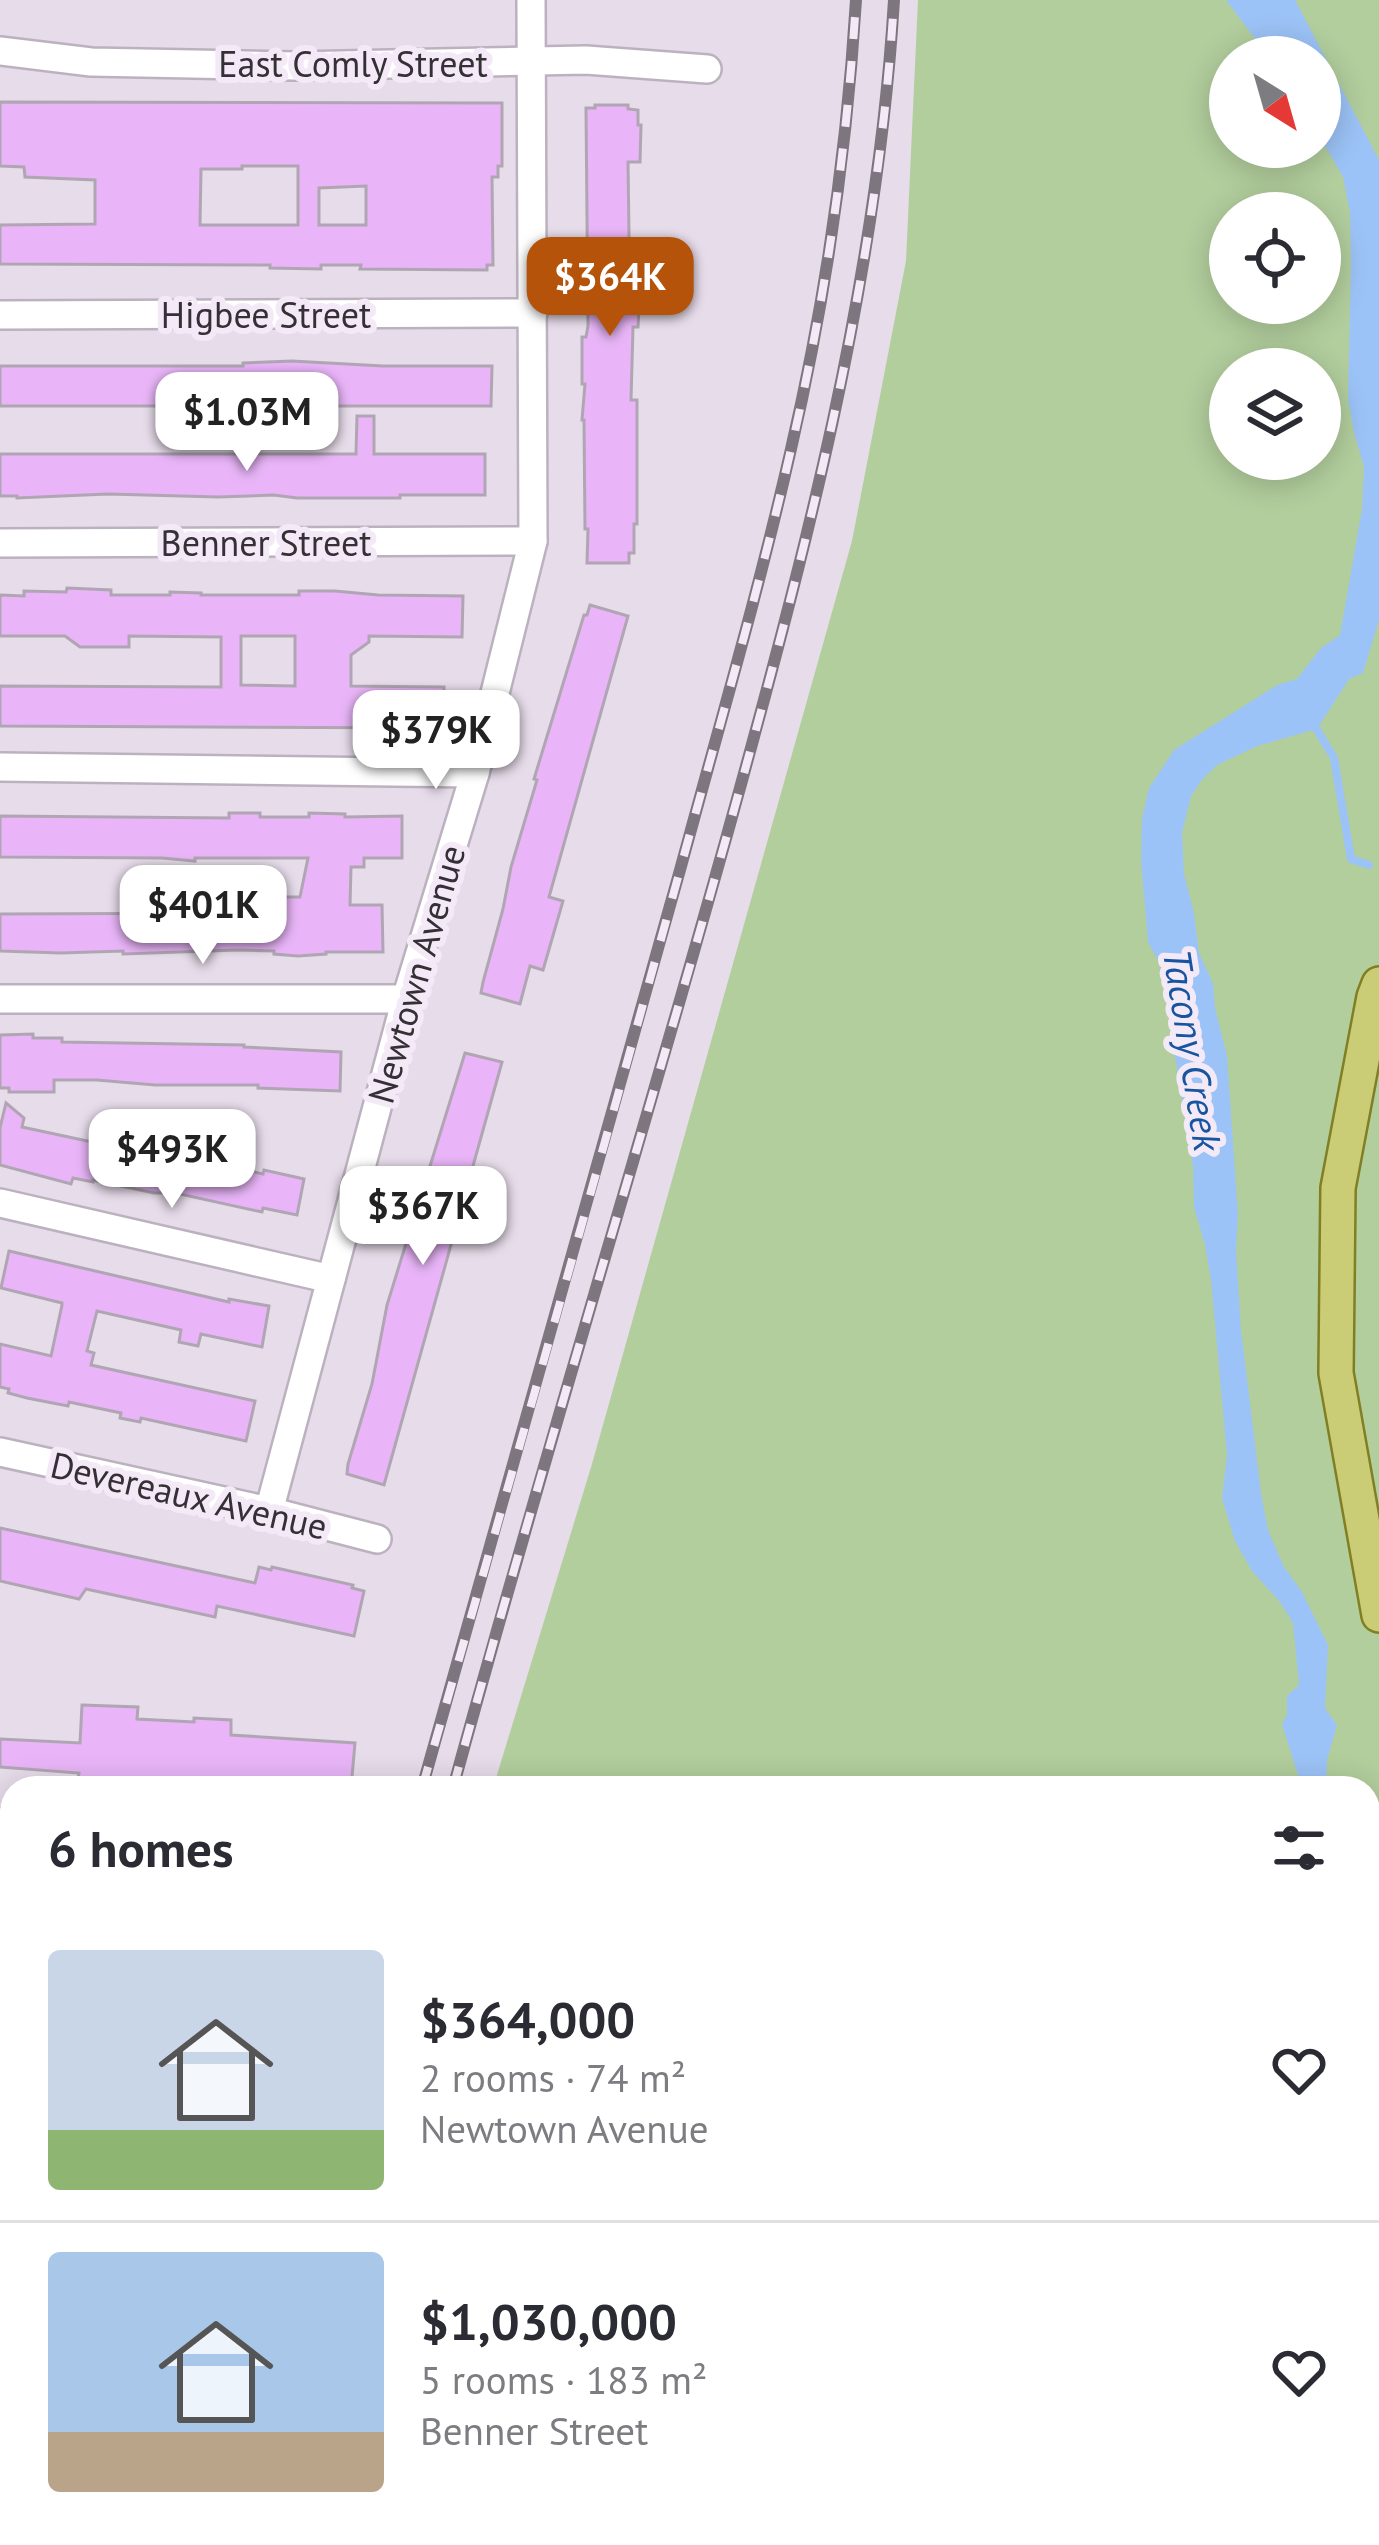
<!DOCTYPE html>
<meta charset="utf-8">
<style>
body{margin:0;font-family:"PT Sans",sans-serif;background:#f2f2f3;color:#2b2b33;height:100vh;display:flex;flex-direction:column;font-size:45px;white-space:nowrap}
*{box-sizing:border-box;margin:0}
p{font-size:39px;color:#7c7c81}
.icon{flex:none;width:66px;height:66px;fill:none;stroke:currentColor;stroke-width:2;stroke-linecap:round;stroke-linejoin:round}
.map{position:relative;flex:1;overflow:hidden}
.side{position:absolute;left:0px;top:1776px;width:1380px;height:771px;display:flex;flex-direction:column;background:#fff;border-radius:36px 36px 0 0;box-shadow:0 6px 30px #0003}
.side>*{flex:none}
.needle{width:78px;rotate:143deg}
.fabs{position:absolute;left:1209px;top:36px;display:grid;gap:24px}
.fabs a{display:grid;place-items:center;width:132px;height:132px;border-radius:50%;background:#fff;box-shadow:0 6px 30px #0003;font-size:60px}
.price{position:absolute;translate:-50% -102px;padding:0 27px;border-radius:24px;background:#fff;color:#222;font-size:39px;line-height:78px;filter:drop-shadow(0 3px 6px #0008)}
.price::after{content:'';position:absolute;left:50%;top:72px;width:36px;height:27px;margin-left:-18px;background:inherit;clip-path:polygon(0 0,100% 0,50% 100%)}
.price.active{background:#b45309;color:#fff}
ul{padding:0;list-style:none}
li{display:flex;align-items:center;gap:36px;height:300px;padding:0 48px}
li+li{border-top:3px solid #e1e1e2}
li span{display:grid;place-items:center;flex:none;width:336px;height:240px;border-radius:12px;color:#555}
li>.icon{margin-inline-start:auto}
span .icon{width:144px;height:144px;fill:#fffc;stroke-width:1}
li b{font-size:51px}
h2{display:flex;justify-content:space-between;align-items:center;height:144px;padding:0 48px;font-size:51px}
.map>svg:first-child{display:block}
</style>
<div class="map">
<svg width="1379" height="2545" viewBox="0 0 1379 2545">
<rect width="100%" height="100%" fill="#e7dcea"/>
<path fill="#b2ce9d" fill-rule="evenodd" d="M918,0H1379V2545H1053L1042,2535H1368V1788H493L592,1464L852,541L906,261ZM1230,57H1320V147H1230ZM1230,213H1320V303H1230ZM1230,369H1320V459H1230Z"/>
<g fill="#9cc3f7">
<path d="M1226,0H1295L1379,160V620L1363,673L1349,679L1317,729L1257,746L1217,765L1201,781L1191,796L1182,833L1184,874L1194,913L1199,953L1213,983L1215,1008L1227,1056L1238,1215L1236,1251L1241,1330L1261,1493L1268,1530L1284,1567L1302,1592L1328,1645L1325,1708L1337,1725L1327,1760L1326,1788H1302L1282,1724L1287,1715V1696L1299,1685L1293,1623L1280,1602L1252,1571L1235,1541L1222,1498L1227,1455L1211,1280L1205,1245L1194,1207L1193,1166L1174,1050L1172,1005L1165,973L1148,942L1141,861L1142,819L1149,788L1174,750L1277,685L1297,679L1321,648L1340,635L1362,509L1364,467L1354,432L1348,399L1351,263L1350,213L1343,177L1320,137V57H1269Z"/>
<path d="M1368,1896L1375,1903L1379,1923V2168L1368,2127Z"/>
</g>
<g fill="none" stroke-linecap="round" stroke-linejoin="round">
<path stroke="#9cc3f7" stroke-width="8" d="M1314,725L1334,758L1351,859L1369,865"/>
</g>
<g fill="#e9b5f8" stroke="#b0a6b3" stroke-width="3" fill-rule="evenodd">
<path d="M0,102L502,103V166H498V177H492L493,265H487V270L360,269L361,265H321V269L270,268V265L0,264V225L95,224V180L25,177L24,167L0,166ZM242,166H298V225H200L201,169H242ZM366,186V225H319V188Z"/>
<path d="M595,105H628V109L638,110V125H641L640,162H628L630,308L639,309L638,327H633L631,400H637V524H634V553H629V563H587L588,529H585L584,420H582L585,384H582V337H586L588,326L586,108H595Z"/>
<path d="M292,361L383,366H492L491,406H0V366H243V363Z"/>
<path d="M357,416H374V454H485V495H400V498H297L274,495L218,497L108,494L17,498V496H0V454H356Z"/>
<path d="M67,588L111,590V595H170V592L201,593V595H299V591H335L378,595L463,596L462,637L369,636V642L351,655V686L444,687V728L0,726V686L221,687V637L129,636V647H80L65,636H0V595L24,596V591L66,592ZM241,636H295V686L241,685Z"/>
<path d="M590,605L628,616L549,897L563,901L543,970L530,966L520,1004L481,993L483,982L503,909L511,867L537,780L534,779L584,615H587Z"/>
<path d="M229,813H260V817H309V813L345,814V817L402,816V858H364V867H351L350,905H382L383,952H326V954L298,956L274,954V951L238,950L123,954V951L61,953L0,951V914L280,913V897H300L308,858H195V861L162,858L0,857V816L229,818Z"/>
<path d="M33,1034V1038H62V1042L244,1045V1047L341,1052L340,1091L258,1088V1085H155L97,1080H54V1092H9V1088H0V1035Z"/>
<path d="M465,1053L502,1062L384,1485L347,1474L348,1464L372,1384L387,1305Z"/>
<path d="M6,1103L24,1118L22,1127L162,1157L163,1152H167L263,1174L264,1170L304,1179L297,1215L263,1208L262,1212L162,1190V1193H154L93,1180V1182L73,1178L71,1184L0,1165V1128Z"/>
<path d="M9,1251L229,1302V1299L269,1306L262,1347L201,1334L198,1346L179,1342L181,1330L97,1311L87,1351L94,1353L91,1365L255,1401L246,1441L141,1418L140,1422L120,1418L121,1413L69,1402L68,1406L27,1398L8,1393L9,1389L0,1387V1344L51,1356L62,1305V1303L1,1288Z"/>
<path d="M0,1528L255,1583L259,1567L271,1570L272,1567L353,1585L352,1588L364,1591L354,1636L217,1606L215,1617L86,1589L79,1599L0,1581Z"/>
<path d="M82,1705L138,1707L137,1719L194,1722V1718L231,1720V1735L355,1743L351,1788H256L247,1787V1785L78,1778L79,1773L0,1767V1739L80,1743Z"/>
</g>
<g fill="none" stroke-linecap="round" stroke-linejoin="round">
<g stroke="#bcb2bf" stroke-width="32">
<g id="minor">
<path d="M0,51L91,62L294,66L586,60L707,69"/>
<path d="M0,315L533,313"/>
<path d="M0,543L533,541"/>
<path d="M0,767L475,773"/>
<path d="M0,999H406"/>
<path d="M0,1203L331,1279"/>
<path d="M0,1452L269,1511L377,1539"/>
<path d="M269,1511L406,999L475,773L533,541L531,0"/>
<path d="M0,1822L12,1823"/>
<path d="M0,2456L12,2457"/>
<path d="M915,2535L941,2545"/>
<path d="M123,2545L126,2535"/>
</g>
</g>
<g stroke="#807f23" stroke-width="38">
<path id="major" d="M1379,984L1374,997L1338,1188L1336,1373L1379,1615"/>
</g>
<use href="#minor" stroke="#fff" stroke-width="27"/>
<use href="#major" stroke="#cbcc76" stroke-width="33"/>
<g stroke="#7d767e" stroke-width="12">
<g id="rail">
<path d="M422,1788C510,1482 596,1176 680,870C718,730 759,590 791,449C825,302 847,150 856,0"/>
<path d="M453,1788C540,1469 638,1153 727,835C803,561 877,285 894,0"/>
<path d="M207,2545L210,2535"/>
<path d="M237,2545L240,2535"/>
</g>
</g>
<use href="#rail" stroke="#f4eaf7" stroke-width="8" stroke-dasharray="22" stroke-linecap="butt"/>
</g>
<g text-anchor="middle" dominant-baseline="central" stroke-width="12" stroke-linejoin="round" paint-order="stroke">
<g font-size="36" fill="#343035" stroke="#f4eaf7">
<text x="353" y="63">East Comly Street</text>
<text x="266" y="314">Higbee Street</text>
<text x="266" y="542">Benner Street</text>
<text transform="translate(416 974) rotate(-74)">Newtown Avenue</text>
<text transform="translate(189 1495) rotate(13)">Devereaux Avenue</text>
</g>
<g font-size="39" font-style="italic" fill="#1855a1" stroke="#f4eaf7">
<text transform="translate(1193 1050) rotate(81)">Tacony Creek</text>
</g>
</g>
</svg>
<div class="fabs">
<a><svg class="needle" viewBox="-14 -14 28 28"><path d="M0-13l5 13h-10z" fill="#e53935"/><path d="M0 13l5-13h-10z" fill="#7c7c81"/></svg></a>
<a><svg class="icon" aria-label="locate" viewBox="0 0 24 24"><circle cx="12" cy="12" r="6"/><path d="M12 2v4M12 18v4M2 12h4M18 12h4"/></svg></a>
<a><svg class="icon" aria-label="layers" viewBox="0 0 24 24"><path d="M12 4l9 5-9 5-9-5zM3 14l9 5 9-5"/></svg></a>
</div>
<b class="price active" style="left:610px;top:339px">$364K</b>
<b class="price" style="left:247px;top:474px">$1.03M</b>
<b class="price" style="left:436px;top:792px">$379K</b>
<b class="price" style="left:203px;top:967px">$401K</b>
<b class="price" style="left:172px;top:1211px">$493K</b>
<b class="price" style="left:423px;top:1268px">$367K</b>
<section class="side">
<h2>6 homes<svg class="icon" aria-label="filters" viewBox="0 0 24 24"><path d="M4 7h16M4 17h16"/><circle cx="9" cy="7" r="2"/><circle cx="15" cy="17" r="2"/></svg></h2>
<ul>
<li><span style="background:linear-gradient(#c9d6e8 75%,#8fb573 0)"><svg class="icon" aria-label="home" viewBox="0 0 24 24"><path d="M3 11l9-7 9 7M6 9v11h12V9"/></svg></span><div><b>$364,000</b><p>2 rooms · 74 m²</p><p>Newtown Avenue</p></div><svg class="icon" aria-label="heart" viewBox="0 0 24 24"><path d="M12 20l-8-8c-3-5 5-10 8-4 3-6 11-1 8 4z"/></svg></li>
<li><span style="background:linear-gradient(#a9c7e8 75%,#b9a48a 0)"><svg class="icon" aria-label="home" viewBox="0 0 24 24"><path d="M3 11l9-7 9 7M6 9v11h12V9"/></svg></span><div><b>$1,030,000</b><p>5 rooms · 183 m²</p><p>Benner Street</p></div><svg class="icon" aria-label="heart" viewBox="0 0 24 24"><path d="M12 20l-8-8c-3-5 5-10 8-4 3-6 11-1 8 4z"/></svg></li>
</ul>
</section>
</div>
